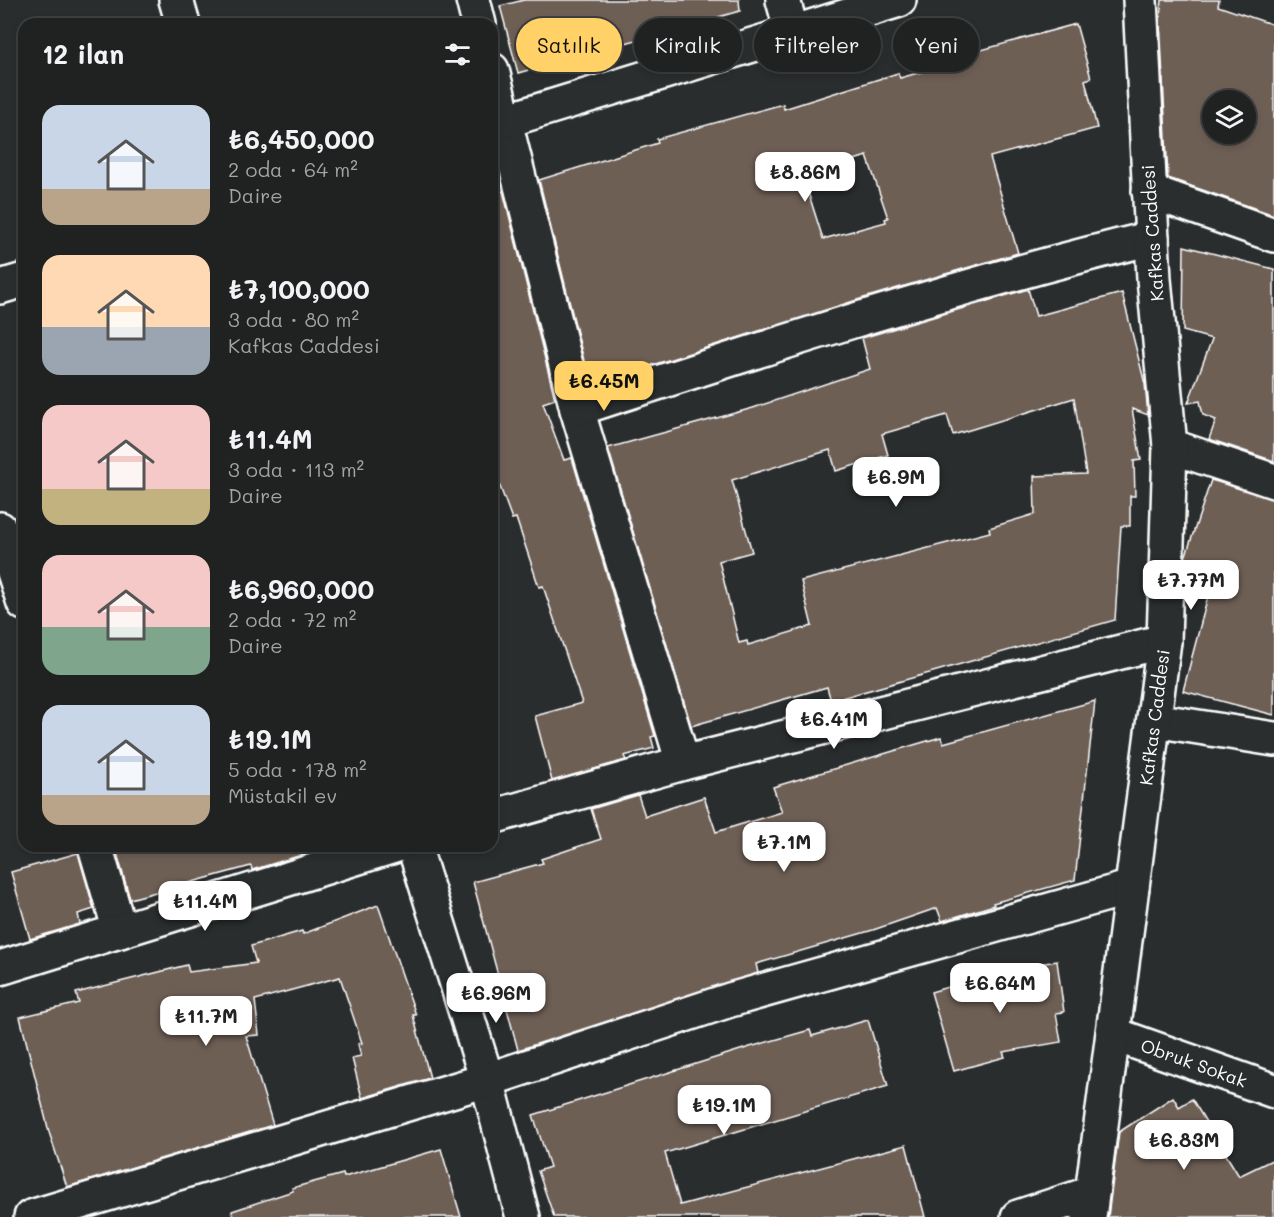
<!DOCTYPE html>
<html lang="tr">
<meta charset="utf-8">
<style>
body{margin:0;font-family:Mali,sans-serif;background:#2d2f2f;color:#f1f3f6;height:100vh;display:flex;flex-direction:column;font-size:22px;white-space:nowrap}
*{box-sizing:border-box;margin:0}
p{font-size:20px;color:#a2a4a5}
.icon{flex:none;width:33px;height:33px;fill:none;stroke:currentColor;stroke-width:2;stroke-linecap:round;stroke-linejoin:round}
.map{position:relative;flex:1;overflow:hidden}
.side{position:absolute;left:18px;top:18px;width:480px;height:834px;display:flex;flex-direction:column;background:#202222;border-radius:18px;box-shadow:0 3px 9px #0003,0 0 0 2px #3d3f40}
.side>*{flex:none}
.top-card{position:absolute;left:516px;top:18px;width:570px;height:54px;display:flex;gap:12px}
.fabs{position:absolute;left:1202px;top:90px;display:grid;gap:12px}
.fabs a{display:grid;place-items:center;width:54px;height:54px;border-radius:50%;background:#202222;box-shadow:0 3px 9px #0003,0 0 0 2px #3d3f40;font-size:30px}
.price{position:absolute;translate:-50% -51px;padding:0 14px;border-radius:12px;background:#fff;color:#222;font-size:20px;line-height:39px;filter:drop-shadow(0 2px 3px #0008)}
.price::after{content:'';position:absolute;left:50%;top:36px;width:18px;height:14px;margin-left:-9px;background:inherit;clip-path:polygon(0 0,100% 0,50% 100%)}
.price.on{background:#ffd166;color:#111}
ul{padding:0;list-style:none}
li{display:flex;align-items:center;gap:18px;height:150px;padding:0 24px}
li span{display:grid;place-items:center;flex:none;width:168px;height:120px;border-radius:18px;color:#555}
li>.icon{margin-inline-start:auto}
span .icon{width:72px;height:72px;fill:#fffc;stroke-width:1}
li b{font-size:26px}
h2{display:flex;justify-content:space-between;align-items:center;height:72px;padding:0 24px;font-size:26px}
.pill{padding:0 21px;border-radius:27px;background:#202222;box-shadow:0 3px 9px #0003,0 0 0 2px #3d3f40;font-size:21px;line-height:54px}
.pill.on{background:#ffd166;color:#111}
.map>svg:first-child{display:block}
</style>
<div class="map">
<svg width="1274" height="1217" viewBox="0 0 1274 1217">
<rect width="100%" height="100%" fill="#2a2d2e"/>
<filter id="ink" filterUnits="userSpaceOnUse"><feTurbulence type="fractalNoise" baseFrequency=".0167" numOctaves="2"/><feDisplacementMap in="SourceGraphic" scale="12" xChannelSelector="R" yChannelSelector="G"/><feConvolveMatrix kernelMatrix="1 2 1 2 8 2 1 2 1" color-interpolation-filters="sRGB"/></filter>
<g filter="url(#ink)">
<g fill="#6e5e55" stroke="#fff" stroke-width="1.5" fill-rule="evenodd">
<path d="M524,0H739L740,11L518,73L500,6Z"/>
<path d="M1162,0H1219L1218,6L1274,25V215L1168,178L1160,19ZM1212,100H1245V134H1212Z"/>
<path d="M1076,24L1091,78L1085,80L1097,128L990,157L1018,253L857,300L590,385L539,180L658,143L657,139L783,104L784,109L898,73L900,78L964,60L963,55ZM867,156L888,218L885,219L886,222L823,239L803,176Z"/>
<path d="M503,191L555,399L543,403L564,460L572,458L655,736L651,737L654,748L624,756L626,760L552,781L535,716L582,703L543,586L539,587L516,518L512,519L492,465V194Z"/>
<path d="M1184,246L1274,269V461L1209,439L1216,420L1203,415L1200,401L1188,403L1212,339L1183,331Z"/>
<path d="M1028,289L1036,316L1122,293L1145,384L1148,415L1132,409L1141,460L1134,461L1135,496H1130V526H1121L1115,620L831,701L827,687L691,726L608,448L753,408L870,369L862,338ZM1074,398L1086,474L1034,476L1035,514L989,528L990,532L801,581L812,626L748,645L747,641L739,643L719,561L752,552L732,480L830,450L836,471L888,455L882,434L947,415L953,435Z"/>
<path d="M1211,480L1274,499V715L1183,691L1208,596L1184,587L1185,558Z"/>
<path d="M1095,701L1075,880L993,903L994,905L942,921L937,908L873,930L756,964L758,973L518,1050L473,882L543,863L541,859L601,839L591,809L638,795L645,816L704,797L716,832L782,812L773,787L907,747L941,737L943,743Z"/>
<path d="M115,846H331L252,870L251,866L130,899Z"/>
<path d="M78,853L94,909L78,914L80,924L30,939L11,872Z"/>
<path d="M378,905L416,1015H413L430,1078L362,1098L352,1058L361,1056L358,1044L362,1043L340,977L255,1000L259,1035L246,1036L273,1125L67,1187L49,1132L20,1017L79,1003L76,993L187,965L189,972L256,963L251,946L302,931L303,934Z"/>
<path d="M1057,961L1064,1012L1056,1013L1061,1042L1003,1052L1005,1057L954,1071L931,992L995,973V971Z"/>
<path d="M868,1020L888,1086L665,1153L680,1205L906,1145L925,1217H554L538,1171L550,1167L533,1115L750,1047L810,1030L812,1036Z"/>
<path d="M1173,1097L1179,1107L1192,1099L1239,1176L1274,1159V1217H1108L1119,1132Z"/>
<path d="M441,1149L461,1217H233L232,1211L293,1191L292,1188L343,1174L344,1177Z"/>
</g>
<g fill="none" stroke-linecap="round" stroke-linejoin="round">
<g stroke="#fff" stroke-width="38">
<g id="street">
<path d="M176,0L183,24"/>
<path d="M473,0L479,24"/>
<path d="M783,0L792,32"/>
<path d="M492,70L577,409L683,763"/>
<path d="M492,125L899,0"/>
<path d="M1149,191L1274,235"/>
<path d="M0,287L24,280"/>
<path d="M577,409C767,347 957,285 1152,238"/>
<path d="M1170,446L1274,481"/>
<path d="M0,529L24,603"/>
<path d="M1154,720L1274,739"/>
<path d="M492,817L683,763L1164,641"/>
<path d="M95,846L120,931"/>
<path d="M414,846L487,1080L523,1217"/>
<path d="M0,968L394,846"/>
<path id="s1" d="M1113,1034L1274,1091"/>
<path d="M31,1217L487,1080L730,1000L1132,887"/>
<path d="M1018,1217L1092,1193"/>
</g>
</g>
<g stroke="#fff" stroke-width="38">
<g id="secondary">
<path id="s2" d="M1089,1217L1164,641L1170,446L1154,279L1140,0"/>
</g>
</g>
<use href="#street" stroke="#2a2d2e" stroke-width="33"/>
<use href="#secondary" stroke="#2a2d2e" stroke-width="33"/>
</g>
</g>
<g text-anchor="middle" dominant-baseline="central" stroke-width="6" stroke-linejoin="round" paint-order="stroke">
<g font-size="18" fill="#fff" stroke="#2a2d2e">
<text transform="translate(1152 233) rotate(-94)">Kafkas Caddesi</text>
<text stroke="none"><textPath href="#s2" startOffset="504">Kafkas Caddesi</textPath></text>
<text stroke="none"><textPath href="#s1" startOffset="86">Obruk Sokak</textPath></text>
</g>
</g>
</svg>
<div class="fabs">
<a><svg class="icon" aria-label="layers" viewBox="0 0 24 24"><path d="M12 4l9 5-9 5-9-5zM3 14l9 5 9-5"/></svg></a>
</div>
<b class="price" style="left:805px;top:203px">₺8.86M</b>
<b class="price on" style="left:604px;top:412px">₺6.45M</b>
<b class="price" style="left:896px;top:508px">₺6.9M</b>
<b class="price" style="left:1191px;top:611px">₺7.77M</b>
<b class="price" style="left:834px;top:750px">₺6.41M</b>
<b class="price" style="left:784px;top:873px">₺7.1M</b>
<b class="price" style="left:205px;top:932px">₺11.4M</b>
<b class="price" style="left:1000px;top:1014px">₺6.64M</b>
<b class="price" style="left:496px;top:1024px">₺6.96M</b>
<b class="price" style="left:206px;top:1047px">₺11.7M</b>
<b class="price" style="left:724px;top:1136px">₺19.1M</b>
<b class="price" style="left:1184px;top:1171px">₺6.83M</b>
<div class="top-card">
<a class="pill on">Satılık</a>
<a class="pill">Kiralık</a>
<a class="pill">Filtreler</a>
<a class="pill">Yeni</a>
</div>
<section class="side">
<h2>12 ilan<svg class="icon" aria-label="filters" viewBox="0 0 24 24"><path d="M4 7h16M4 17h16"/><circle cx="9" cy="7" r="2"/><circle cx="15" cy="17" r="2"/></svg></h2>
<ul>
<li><span style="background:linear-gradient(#c9d6e8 70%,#b9a48a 0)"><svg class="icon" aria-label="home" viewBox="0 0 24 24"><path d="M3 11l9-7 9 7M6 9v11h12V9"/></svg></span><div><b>₺6,450,000</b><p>2 oda · 64 m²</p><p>Daire</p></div></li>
<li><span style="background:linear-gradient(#ffd9b3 60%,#9aa5b1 0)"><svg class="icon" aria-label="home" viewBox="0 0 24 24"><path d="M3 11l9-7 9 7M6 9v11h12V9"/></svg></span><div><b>₺7,100,000</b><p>3 oda · 80 m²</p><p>Kafkas Caddesi</p></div></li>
<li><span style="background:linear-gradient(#f6c9c9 70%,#c2b280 0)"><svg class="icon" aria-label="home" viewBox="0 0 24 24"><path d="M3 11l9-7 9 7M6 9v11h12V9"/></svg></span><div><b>₺11.4M</b><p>3 oda · 113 m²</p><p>Daire</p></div></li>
<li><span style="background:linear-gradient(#f6c9c9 60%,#7fa58c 0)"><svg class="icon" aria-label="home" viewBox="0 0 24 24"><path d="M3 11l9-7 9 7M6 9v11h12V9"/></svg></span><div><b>₺6,960,000</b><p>2 oda · 72 m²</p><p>Daire</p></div></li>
<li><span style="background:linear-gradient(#c9d6e8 75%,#b9a48a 0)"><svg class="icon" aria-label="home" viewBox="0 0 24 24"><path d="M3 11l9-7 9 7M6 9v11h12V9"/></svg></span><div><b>₺19.1M</b><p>5 oda · 178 m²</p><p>Müstakil ev</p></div></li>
</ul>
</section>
</div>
